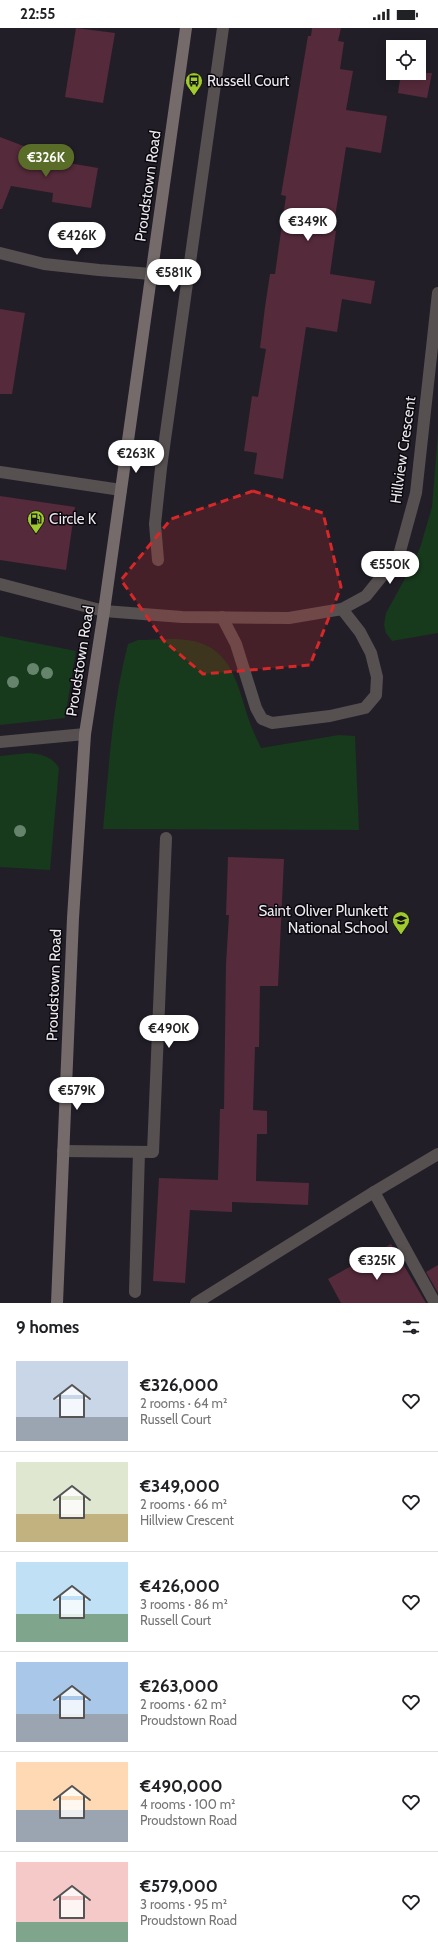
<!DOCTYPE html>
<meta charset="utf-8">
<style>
body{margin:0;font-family:Cabin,sans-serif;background:#f6f6f6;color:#202124;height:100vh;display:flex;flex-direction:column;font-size:15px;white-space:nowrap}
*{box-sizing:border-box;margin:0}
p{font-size:13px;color:#757577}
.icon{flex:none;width:22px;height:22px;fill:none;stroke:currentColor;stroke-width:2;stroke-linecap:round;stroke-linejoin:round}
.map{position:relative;height:1275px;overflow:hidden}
.sheet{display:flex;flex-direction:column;background:#fff;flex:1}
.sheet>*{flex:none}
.tools{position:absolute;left:386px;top:12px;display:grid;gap:8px}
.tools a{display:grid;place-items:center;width:40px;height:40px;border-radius:0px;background:#fff;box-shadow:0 2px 10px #0003;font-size:20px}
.price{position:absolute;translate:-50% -34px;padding:0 9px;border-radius:14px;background:#fff;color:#222;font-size:13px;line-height:26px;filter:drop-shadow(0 1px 2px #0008)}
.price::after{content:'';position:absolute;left:50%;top:24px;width:12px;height:9px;margin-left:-6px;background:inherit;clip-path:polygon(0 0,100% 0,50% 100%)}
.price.current{background:#596d29;color:#fff}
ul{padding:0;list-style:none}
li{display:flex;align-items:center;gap:12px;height:100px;padding:0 16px}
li+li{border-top:1px solid #e0e0e0}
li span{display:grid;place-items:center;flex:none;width:112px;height:80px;border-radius:0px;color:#555}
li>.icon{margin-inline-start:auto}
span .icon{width:48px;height:48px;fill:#fffc;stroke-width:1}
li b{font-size:17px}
h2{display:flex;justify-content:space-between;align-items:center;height:48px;padding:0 16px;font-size:17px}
.status{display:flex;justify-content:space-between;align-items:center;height:28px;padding:0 20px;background:#fff;direction:ltr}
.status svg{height:11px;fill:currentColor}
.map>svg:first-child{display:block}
</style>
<div class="status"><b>22:55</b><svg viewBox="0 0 49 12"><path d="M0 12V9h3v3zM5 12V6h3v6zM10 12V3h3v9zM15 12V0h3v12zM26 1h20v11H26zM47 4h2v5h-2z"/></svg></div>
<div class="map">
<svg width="438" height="1275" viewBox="0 0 438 1275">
<rect width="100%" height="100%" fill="#221e28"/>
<g fill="#17391c">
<path d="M438,405V605L392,613L386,605L384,597L386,585L408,545L420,520L432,479Z"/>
<path d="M0,608L76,623L65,690L0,697Z"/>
<path d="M138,612C156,612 176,609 193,613C233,621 238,660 249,692C252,702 257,711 261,720L339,707L355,708L359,802L103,801C109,739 112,677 128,616Z"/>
<path d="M29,725C42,726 52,729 59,740L50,842L0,839V728Z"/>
</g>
<g fill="#552a3b">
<path d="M76,0L115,5L103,75L65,69Z"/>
<path d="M312,0H341L338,13L344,14L340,41L353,43L346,82L387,88L381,125L346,119L333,202L336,203L330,246L375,253L371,276L342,271L337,304L306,299L283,451L254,446L257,425L244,423L252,368L258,369L266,321L260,320L265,279L270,246H275L286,168L281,167L308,8H311Z"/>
<path d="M401,45H432L427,70L398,65Z"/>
<path d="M0,109L26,119L20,133L62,140L57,133L98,140L91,180L52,174L53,165L11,158L2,181H0Z"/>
<path d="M0,281L25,285L12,366H0Z"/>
<path d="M0,468L75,479L66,542L0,532Z"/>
<path d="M228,829L284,831L278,958H260L259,1019H255L253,1082L267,1083V1106H257L256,1153L309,1155L308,1177L232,1174V1184L190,1182L185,1255L153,1253L159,1150L218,1152L220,1081H224L226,936L229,887H226Z"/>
<path d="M391,1216L426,1275H341L328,1251Z"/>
<path d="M438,1237V1265L426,1244Z"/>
</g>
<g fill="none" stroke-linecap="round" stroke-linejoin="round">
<g stroke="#575050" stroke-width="12">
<path d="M0,444L121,462"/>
<path d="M0,556L104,583"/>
<path d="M222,589L236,616L256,680L262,691L272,695L330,688L365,680L376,667L377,649L371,625L360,604L342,581"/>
<path d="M374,1164L435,1275"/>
<path d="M135,1264L139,1124"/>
<path d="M196,1275L374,1164L438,1126"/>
</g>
<g stroke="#575050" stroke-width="12">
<path d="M0,225L44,236L99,242L152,246"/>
<path d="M158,532L155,496L161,440L223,0"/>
<path d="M104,583L182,589L289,590L342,581L366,568L399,527L416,465L438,265"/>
<path d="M0,714L85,706"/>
<path d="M63,1123L153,1124L166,810"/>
</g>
<path stroke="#756b6b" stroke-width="12" d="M57,1275L73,890L85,706L104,583L186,0"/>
</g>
<g fill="#65846b">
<circle cx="33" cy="641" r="6"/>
<circle cx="47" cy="645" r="6"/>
<circle cx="13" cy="654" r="6"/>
<circle cx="20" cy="803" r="6"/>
</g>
<path fill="#d62828" fill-opacity="0.2" stroke="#d62828" stroke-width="3" stroke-dasharray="8 5" stroke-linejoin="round" d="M253,463L323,485L341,559L310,637L203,646L164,613L121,552L171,491Z"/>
<defs>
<g id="bus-pin" transform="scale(0.9)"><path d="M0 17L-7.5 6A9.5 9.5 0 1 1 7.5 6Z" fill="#9eca2f" stroke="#0b090d"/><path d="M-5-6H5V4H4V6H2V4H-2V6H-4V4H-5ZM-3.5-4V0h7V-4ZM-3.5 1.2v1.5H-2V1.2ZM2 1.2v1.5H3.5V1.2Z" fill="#111"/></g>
<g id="fuel-pin" transform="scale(0.9)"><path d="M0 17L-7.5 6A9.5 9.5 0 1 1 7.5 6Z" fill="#9eca2f" stroke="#0b090d"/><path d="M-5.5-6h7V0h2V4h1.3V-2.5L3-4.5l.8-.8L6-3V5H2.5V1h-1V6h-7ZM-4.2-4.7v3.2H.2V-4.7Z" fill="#111"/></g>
<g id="school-pin" transform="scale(0.9)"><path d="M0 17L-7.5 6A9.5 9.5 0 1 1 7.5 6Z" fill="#9eca2f" stroke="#0b090d"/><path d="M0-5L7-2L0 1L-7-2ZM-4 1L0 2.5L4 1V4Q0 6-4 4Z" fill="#111"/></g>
</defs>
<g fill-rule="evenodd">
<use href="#bus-pin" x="194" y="53"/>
<use href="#fuel-pin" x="36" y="491"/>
<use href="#school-pin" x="401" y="892"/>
</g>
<g text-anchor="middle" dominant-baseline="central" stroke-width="3" stroke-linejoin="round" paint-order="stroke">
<g font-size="15" fill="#ece9f0" stroke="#0b090d" text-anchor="start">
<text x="207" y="53">Russell Court</text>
<text x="49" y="491">Circle K</text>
<text x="388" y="883" text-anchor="end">Saint Oliver Plunkett<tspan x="388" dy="17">National School</tspan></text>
</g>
<g font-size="15" fill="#ece9f0" stroke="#0b090d">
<text transform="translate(148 158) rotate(-82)">Proudstown Road</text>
<text transform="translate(403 422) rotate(-82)">Hillview Crescent</text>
<text transform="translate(80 633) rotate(-81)">Proudstown Road</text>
<text transform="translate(54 957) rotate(-88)">Proudstown Road</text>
</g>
</g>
</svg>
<div class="tools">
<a><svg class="icon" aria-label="locate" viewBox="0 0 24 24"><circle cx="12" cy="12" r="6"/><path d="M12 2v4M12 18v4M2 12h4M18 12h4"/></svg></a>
</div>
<b class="price current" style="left:46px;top:150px">€326K</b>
<b class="price" style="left:308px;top:214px">€349K</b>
<b class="price" style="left:77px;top:228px">€426K</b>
<b class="price" style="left:174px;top:265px">€581K</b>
<b class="price" style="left:136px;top:446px">€263K</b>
<b class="price" style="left:390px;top:557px">€550K</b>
<b class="price" style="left:169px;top:1021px">€490K</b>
<b class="price" style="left:77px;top:1083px">€579K</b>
<b class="price" style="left:377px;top:1253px">€325K</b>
</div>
<section class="sheet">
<h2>9 homes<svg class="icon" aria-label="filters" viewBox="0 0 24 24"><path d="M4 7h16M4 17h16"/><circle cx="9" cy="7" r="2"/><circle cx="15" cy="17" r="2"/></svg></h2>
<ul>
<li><span style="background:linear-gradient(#c9d6e8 70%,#9aa5b1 0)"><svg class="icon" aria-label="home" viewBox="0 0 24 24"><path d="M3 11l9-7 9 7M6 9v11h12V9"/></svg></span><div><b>€326,000</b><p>2 rooms · 64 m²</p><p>Russell Court</p></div><svg class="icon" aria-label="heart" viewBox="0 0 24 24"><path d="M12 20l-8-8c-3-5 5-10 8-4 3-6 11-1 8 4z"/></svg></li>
<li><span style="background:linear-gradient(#dfe7d0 65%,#c2b280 0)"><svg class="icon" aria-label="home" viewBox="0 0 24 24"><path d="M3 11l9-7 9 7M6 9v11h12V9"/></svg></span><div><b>€349,000</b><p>2 rooms · 66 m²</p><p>Hillview Crescent</p></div><svg class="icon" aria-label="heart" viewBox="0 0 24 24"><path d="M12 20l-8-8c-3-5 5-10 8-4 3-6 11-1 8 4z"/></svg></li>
<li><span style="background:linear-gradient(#bfe0f5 65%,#7fa58c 0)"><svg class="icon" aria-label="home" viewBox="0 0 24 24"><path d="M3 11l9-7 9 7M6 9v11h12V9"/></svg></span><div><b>€426,000</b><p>3 rooms · 86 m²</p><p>Russell Court</p></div><svg class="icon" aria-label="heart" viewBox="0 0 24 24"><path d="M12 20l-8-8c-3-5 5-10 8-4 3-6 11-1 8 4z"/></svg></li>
<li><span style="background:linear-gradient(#a9c7e8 65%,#9aa5b1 0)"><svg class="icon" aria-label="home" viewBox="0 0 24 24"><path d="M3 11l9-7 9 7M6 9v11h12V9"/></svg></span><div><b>€263,000</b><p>2 rooms · 62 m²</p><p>Proudstown Road</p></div><svg class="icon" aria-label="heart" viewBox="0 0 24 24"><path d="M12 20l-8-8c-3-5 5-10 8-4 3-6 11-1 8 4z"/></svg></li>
<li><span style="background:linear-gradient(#ffd9b3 60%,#9aa5b1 0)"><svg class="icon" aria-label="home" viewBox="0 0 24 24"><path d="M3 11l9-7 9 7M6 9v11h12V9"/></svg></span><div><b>€490,000</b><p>4 rooms · 100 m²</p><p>Proudstown Road</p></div><svg class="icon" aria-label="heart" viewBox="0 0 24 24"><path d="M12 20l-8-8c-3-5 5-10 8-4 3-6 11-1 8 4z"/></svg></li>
<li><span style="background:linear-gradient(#f6c9c9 75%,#7fa58c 0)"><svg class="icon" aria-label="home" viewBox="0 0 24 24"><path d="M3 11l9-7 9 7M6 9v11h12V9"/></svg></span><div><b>€579,000</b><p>3 rooms · 95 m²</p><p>Proudstown Road</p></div><svg class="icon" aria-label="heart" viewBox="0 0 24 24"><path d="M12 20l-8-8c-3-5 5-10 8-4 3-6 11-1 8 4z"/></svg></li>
</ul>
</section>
